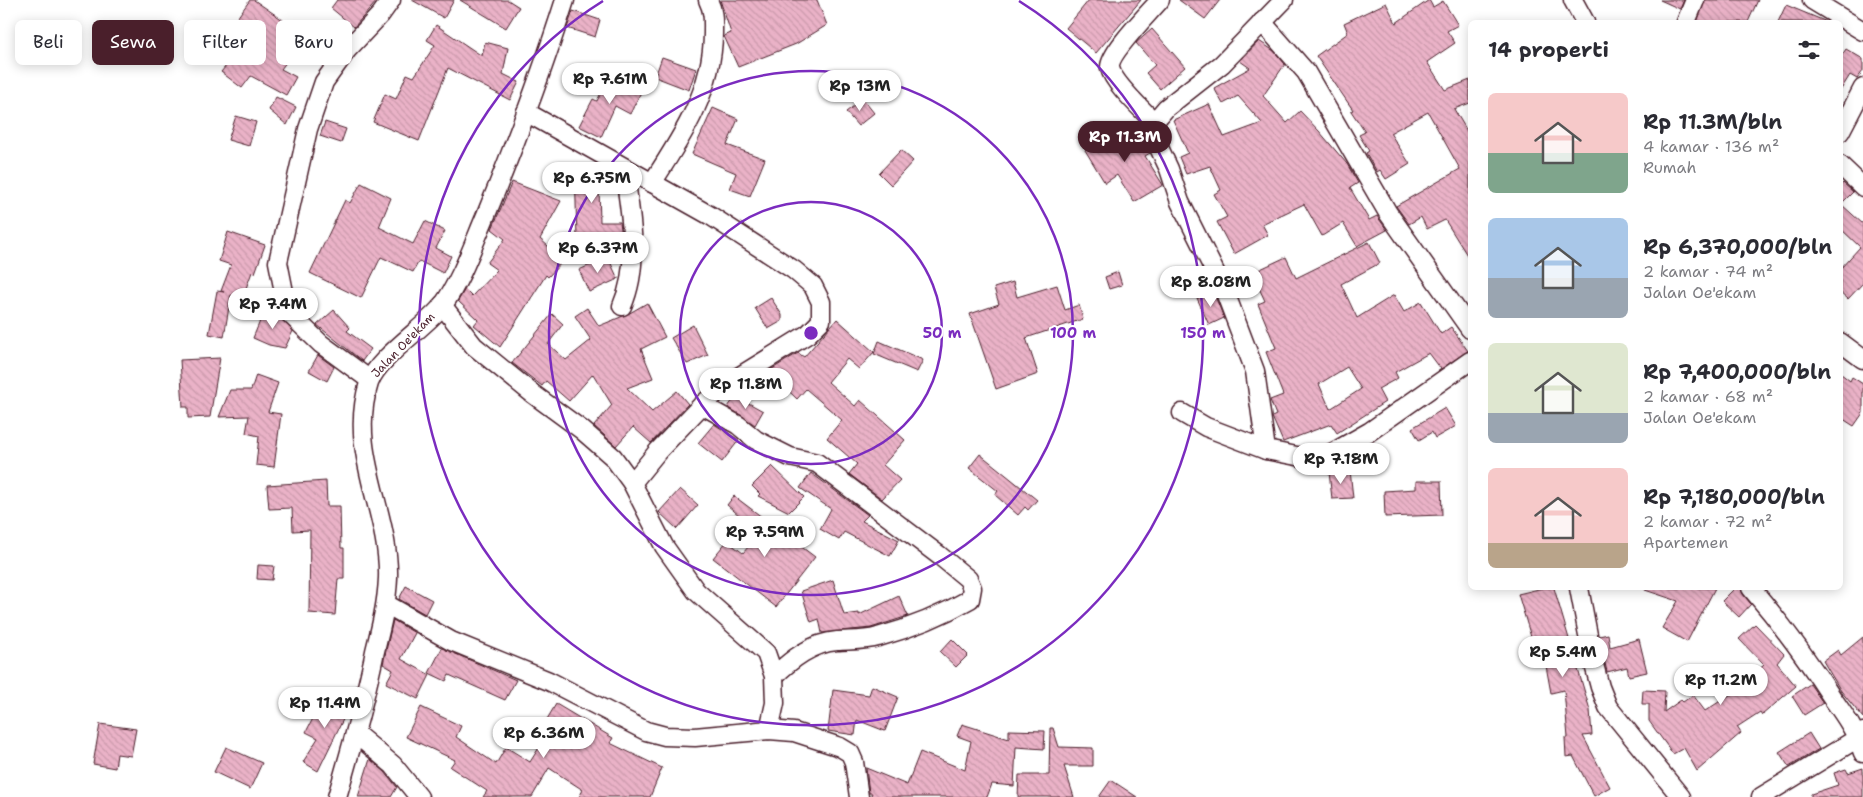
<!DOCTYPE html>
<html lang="id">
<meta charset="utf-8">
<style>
body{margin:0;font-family:"Shantell Sans",sans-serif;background:#f7f7f7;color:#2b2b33;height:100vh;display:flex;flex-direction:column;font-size:19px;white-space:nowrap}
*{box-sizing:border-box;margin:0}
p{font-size:16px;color:#7c7c81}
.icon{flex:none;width:28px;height:28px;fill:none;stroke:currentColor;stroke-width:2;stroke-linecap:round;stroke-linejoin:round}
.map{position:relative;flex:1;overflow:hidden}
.details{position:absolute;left:1468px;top:20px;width:375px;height:570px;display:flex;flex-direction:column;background:#fff;border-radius:8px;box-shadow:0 2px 12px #0003}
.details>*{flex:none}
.banner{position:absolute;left:15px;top:20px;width:475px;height:45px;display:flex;gap:10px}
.price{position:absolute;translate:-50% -42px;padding:0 11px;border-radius:18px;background:#fff;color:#222;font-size:16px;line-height:32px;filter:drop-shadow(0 1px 2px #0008)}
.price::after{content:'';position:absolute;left:50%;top:30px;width:15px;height:11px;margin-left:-8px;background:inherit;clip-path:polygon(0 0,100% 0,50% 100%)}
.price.active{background:#4a1f2b;color:#fff}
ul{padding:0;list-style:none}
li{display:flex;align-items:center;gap:15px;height:125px;padding:0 20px}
li span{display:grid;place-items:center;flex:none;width:140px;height:100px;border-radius:8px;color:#555}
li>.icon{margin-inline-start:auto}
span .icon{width:60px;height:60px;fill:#fffc;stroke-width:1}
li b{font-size:21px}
h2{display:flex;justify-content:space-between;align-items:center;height:60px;padding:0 20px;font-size:21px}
.tag{padding:0 18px;border-radius:8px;background:#fff;box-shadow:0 2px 12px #0003;font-size:18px;line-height:45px}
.tag.active{background:#4a1f2b;color:#fff}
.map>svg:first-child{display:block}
</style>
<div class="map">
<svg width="1863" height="797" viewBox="0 0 1863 797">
<defs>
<pattern id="building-back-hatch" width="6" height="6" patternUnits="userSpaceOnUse" patternTransform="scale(1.25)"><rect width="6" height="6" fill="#eab2c7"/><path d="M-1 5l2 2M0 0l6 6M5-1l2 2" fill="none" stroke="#ca99ab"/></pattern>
</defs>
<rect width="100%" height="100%" fill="#fff"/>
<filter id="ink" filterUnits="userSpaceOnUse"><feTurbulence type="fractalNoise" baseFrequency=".02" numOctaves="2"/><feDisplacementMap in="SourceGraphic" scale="10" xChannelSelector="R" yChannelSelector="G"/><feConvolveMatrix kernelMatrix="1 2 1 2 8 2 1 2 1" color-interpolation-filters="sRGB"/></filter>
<g filter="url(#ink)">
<g fill="url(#building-back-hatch)" stroke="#4a1f2b" fill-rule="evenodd">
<path d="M250,0H254L306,36L281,69L296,77L286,95L251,76L242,88L221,72L244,44L238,39L247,26L237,18Z"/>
<path d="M337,0H378L354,27L331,8Z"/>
<path d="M412,0H454L444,18Z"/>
<path d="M460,0H508L519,7L506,28Z"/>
<path d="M720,0H817L827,25L796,44L738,67L724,36L731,33Z"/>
<path d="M1089,0H1141L1096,53L1066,28Z"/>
<path d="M1179,0H1220L1205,19Z"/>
<path d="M1429,0L1433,7L1443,1L1458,25L1447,31L1455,43L1427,62L1445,90L1470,80V103L1454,109L1470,136V260L1445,220L1427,229L1421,217L1409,224L1396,206L1460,169L1428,112L1390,133L1410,164L1386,179L1380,170L1377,172L1366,153L1369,151L1359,135L1365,132L1351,111L1353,110L1316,56L1348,33L1344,23L1386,3L1396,23Z"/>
<path d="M1660,0H1684L1680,9Z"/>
<path d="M1705,0H1758L1748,22H1697Z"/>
<path d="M1786,5L1827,22H1778Z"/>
<path d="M573,11L600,20L595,37L567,28Z"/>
<path d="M436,25L482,56L485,42L508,48L503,74L519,82L510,100L448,68L419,141L373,122L385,94L396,99L407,74L414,77L435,45L427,40Z"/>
<path d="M1152,29L1185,67L1160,89L1146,73L1155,65L1136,43Z"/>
<path d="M1259,41L1274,51L1285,64L1263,96L1287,123L1300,111L1319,131L1347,164L1358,183L1350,188L1369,220L1377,216L1387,230L1357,246L1343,223L1322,236L1304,204L1262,224L1268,235L1234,254L1217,222L1227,217L1214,194L1221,190L1210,166L1186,174L1179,157L1188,153L1173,120L1209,104L1224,137L1262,123L1238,96L1223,104L1214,88L1250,68L1240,61Z"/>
<path d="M1846,49L1863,59V71L1857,79L1850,75L1840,91V58Z"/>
<path d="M662,57L696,69L689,90L655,77Z"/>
<path d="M610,75L642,90L630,114L615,106L601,137L579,126L593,99L597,101Z"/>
<path d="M276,97L296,107L287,125L269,110Z"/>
<path d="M863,99L874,113L858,126L846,112Z"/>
<path d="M713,108L738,119L727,145L765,159L750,196L730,189L736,173L692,154Z"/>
<path d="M236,116L256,122L249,146L228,140Z"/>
<path d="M325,122L346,129L341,143L320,136Z"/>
<path d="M1135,128L1150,153L1145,156L1163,185L1134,202L1117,175L1105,183L1085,150L1119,130L1122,135Z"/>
<path d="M901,150L913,161L891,185L879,173Z"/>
<path d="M575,166L605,168L609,171L608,189L599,188L600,222H620L622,237L577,239Z"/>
<path d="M512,182L561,201L540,239L564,260L548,277L546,275L500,347L474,325L478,320L458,301L465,289L472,296L497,270L487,263L505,239L492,229Z"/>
<path d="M361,183L391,198L379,227L413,244L425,221L445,231L436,248L451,256L443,273L419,261L413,272L381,257L361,298L310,273L345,200L350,203Z"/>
<path d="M1843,183L1853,192L1841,204L1863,224V283L1848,299L1840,292V269L1860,247L1840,228V186Z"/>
<path d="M228,232L265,245L255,273L252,272L242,299L231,295L224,337L209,334L217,291L224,292L221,291L231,265L219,261Z"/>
<path d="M1369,242L1380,263L1341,284L1357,318L1394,295L1404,312L1421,302L1441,334L1451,327L1468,351L1441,369L1429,353L1395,372L1398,378L1378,389L1385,402L1337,433L1331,424L1283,442L1272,417L1276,415L1270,400L1283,395L1266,352L1276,348L1258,304L1265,301L1252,273L1286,257L1296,278ZM1347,367L1361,389L1330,409L1319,384Z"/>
<path d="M608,257L618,279L589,292L579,270Z"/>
<path d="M1118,272L1122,285L1109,289L1105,277Z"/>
<path d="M1013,282L1017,297L1057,285L1065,310L1079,305L1083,319L1026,338L1038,374L996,389L970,314L999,304L994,288Z"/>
<path d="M1213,291L1224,318L1209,325L1197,298Z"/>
<path d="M771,298L782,315V321L768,329L755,308Z"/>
<path d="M647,303L665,337L641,349L653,378L627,388L652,412L677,391L688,404L651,443L633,427L616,446L594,426L612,405L593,374L569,401L546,381L542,386L512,363L552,314L563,324L548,344L566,360L591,340L575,316L587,308L599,326L628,314Z"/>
<path d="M265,309L278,314L293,331L285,348L269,345L253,338Z"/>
<path d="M334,310L350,328L347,331L371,349L362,361L317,325Z"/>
<path d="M837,319L874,352L859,369L847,359L828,382L855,406L860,400L905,440L883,465L900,480L882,499L849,474L857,464L827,438L842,420L806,389L797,399L775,378L772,381L764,374L798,353L804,357Z"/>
<path d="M693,325L708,355L687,364L671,338Z"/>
<path d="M879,341L923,360L917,372L874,354Z"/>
<path d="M318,355L334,367L327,381L309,371Z"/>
<path d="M220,358L210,417L188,418V407H183L180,360Z"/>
<path d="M1840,373L1850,381L1852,377L1863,384V413L1854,426L1840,417Z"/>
<path d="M256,375L278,383L268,412L281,414L274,467L256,465L259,436L246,433L249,416L219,417L230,390H251Z"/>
<path d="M736,396L763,411L755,425L728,407Z"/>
<path d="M1445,408L1456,426L1435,438L1432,432L1419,440L1412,428Z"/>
<path d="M714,424L739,440L722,462L698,443Z"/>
<path d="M980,454L1037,500L1028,510L1025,507L1018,515L995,495L998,491L969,468Z"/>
<path d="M772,466L804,497L789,512L758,496L760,494L752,486Z"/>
<path d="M1350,470L1353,498L1332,499L1329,472Z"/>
<path d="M811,473L868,515L862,521L899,540L890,556L844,532L839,540L820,529L831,509L800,488Z"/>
<path d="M326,481L327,506H340L341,548H344V579H338L335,615L309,613L310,530L293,531L292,508L269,509L267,485Z"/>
<path d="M1416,481H1441L1442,515L1385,517L1384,491L1416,489Z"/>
<path d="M680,489L698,505L677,529L659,512Z"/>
<path d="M734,496L815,557L776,607L713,558L727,541L743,553L760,533L727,505Z"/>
<path d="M258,565L274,566L272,580L257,579Z"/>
<path d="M833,580L844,615L859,613V615L899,596L908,616L871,628L822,633L819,619L811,622L801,591Z"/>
<path d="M406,586L432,600L425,614L399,599Z"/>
<path d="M1543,588H1554L1590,710L1592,735L1583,736L1610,787L1594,796L1573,756L1566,757L1565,738H1568L1564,690L1551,693L1544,655L1537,657L1518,594Z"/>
<path d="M1645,588H1715L1687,642L1662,628L1678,601L1645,590Z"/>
<path d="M1735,588H1741L1743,594L1751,604L1739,617L1722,601Z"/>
<path d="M393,620L415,633L401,659L430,675L418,699L386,683L393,670L383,664Z"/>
<path d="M1755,624L1784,654L1777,663L1796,686L1762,715L1760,712L1737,727L1741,733L1697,771L1684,748L1673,754L1649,721V704H1642L1643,690L1665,691L1664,712L1681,700L1683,702L1693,695L1705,711L1745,685L1743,683L1764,665L1739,639Z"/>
<path d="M1608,634L1610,647L1639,639L1647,672L1629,676L1627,667L1607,672L1599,636Z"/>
<path d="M1863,637V718L1841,691L1823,661L1838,650L1841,655Z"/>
<path d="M952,639L968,655L956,667L940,652Z"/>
<path d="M442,648L516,680L505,700L449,675L446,681L429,673Z"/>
<path d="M1810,684L1823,703L1804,715L1792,696Z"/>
<path d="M872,686L898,697L885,731L857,720L855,735L828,731L833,690L869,695Z"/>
<path d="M326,693L350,705L318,771L303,762L318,738L306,732Z"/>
<path d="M556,704L613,738L610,743L662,768L650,797H579L583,790L549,768L532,797H483L487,791L450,767L455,760L406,737L421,707L461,726L456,737L496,764L506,747L530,762L547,735L540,731Z"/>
<path d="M100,724L136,729L131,756L117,754L115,768L93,764Z"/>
<path d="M962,724L1009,739V730L1045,731L1044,749L1016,747L1014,786L992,784L987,797H870L872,793H869L866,768L907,785L920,752L965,770L971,741L957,736Z"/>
<path d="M1050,728H1053L1059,747L1093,748V766H1064L1074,797H1018L1019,775H1049Z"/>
<path d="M1809,733L1819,749L1789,767L1779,752Z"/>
<path d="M226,747L262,763L250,789L214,772Z"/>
<path d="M370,759L385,772L397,787L391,797H358Z"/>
<path d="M1863,768V797H1811V794L1838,785L1834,773L1846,769L1848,773Z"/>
<path d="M1111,780L1137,797H1099Z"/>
</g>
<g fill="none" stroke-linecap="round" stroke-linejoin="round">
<g stroke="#4a1f2b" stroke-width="21">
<g id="minor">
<path d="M1573,0L1585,22"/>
<path d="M1812,0L1863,31"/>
<path d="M1262,22L1306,72L1388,213L1470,329"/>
<path d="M1686,22L1695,0"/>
<path d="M526,112L711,216L794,270L813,286L821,302V321L808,334L727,384L702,405L658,451L632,483"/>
<path d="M1154,122C1143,110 1113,83 1110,68C1108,54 1150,12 1160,0"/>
<path d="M1840,132L1863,88"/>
<path d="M1840,165L1863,187"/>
<path d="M652,183C682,137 713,90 713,33C713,21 714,12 708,0"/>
<path d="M442,305L474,346L533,394L582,430L613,457L632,483L664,546L696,591L766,653L774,676L775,703L769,730"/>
<path d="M622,306C641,263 630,213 624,168"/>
<path d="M1840,342L1863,359"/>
<path d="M370,380L321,344L288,312L278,262L308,129L324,82L347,50L381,14L391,0"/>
<path d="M702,405L738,425L756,440L790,457L817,463L940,556L968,579L972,588L970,599C941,616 911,628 878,637C865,641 850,640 837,641C812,643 792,659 774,676"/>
<path d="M1182,413L1206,427L1266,450L1312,459L1332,453L1369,432L1470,361"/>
<path d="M1266,450L1255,371L1225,292L1180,202L1169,169L1154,137V122L1166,108L1222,64L1284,0"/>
<path d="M1579,588L1593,661L1600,687L1608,707L1681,797"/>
<path d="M1751,588C1781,623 1808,660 1833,699C1845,716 1857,733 1863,753"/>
<path d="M386,604L451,641L549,681L646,731L665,736L695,737L769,730L794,732L840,747L850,753L854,762L859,797"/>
<path d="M356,734L393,765L419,797"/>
<path d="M337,797C351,749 365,700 375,651C381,627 387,603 388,578C390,511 347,452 369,383C377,358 427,326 443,305C461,280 474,243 486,215C515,144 542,73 565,0"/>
<path d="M1761,797L1858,738L1863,732"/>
</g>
</g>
<use href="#minor" stroke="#fff" stroke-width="18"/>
</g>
</g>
<g fill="none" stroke="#7b2cbf" stroke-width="2.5">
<circle cx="811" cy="333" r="131"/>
<circle cx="811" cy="333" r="262"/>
<path d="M1019 1A392 392 0 1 1 603 1"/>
</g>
<g text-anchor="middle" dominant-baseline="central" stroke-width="4" stroke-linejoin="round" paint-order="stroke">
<g font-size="12" fill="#4a1f2b" stroke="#fff">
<text transform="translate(403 345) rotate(-46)">Jalan Oe'ekam</text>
</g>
</g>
<circle cx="811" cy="333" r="8" fill="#7b2cbf" stroke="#fff" stroke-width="2.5"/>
<g font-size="15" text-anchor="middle" font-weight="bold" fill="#7b2cbf" stroke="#fff" stroke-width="4" stroke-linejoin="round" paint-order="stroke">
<text x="942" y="338">50 m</text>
<text x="1073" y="338">100 m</text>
<text x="1203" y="338">150 m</text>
</g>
</svg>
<b class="price" style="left:610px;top:105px">Rp 7.61M</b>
<b class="price" style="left:860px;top:112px">Rp 13M</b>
<b class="price active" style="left:1125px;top:163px">Rp 11.3M</b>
<b class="price" style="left:592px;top:204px">Rp 6.75M</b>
<b class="price" style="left:598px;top:274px">Rp 6.37M</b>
<b class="price" style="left:1211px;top:308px">Rp 8.08M</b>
<b class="price" style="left:273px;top:330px">Rp 7.4M</b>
<b class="price" style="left:746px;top:410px">Rp 11.8M</b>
<b class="price" style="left:1341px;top:485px">Rp 7.18M</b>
<b class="price" style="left:765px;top:558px">Rp 7.59M</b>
<b class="price" style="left:1563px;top:678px">Rp 5.4M</b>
<b class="price" style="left:1721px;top:706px">Rp 11.2M</b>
<b class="price" style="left:325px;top:729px">Rp 11.4M</b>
<b class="price" style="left:544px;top:759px">Rp 6.36M</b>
<div class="banner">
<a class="tag">Beli</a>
<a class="tag active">Sewa</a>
<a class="tag">Filter</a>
<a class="tag">Baru</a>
</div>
<section class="details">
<h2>14 properti<svg class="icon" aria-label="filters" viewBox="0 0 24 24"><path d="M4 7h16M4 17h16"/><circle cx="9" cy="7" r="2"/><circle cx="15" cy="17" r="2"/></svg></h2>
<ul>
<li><span style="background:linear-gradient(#f6c9c9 60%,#7fa58c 0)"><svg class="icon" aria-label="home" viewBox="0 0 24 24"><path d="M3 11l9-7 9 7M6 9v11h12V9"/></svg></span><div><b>Rp 11.3M/bln</b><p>4 kamar · 136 m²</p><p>Rumah</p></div></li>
<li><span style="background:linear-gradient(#a9c7e8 60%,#9aa5b1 0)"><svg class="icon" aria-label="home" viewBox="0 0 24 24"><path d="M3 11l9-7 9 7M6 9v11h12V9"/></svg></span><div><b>Rp 6,370,000/bln</b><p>2 kamar · 74 m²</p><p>Jalan Oe'ekam</p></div></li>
<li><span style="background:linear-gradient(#dfe7d0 70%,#9aa5b1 0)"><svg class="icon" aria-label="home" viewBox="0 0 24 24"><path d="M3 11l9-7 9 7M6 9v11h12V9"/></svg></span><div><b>Rp 7,400,000/bln</b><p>2 kamar · 68 m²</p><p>Jalan Oe'ekam</p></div></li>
<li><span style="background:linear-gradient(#f6c9c9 75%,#b9a48a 0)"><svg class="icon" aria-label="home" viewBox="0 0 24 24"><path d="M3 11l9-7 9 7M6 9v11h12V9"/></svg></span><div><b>Rp 7,180,000/bln</b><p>2 kamar · 72 m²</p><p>Apartemen</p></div></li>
</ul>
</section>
</div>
